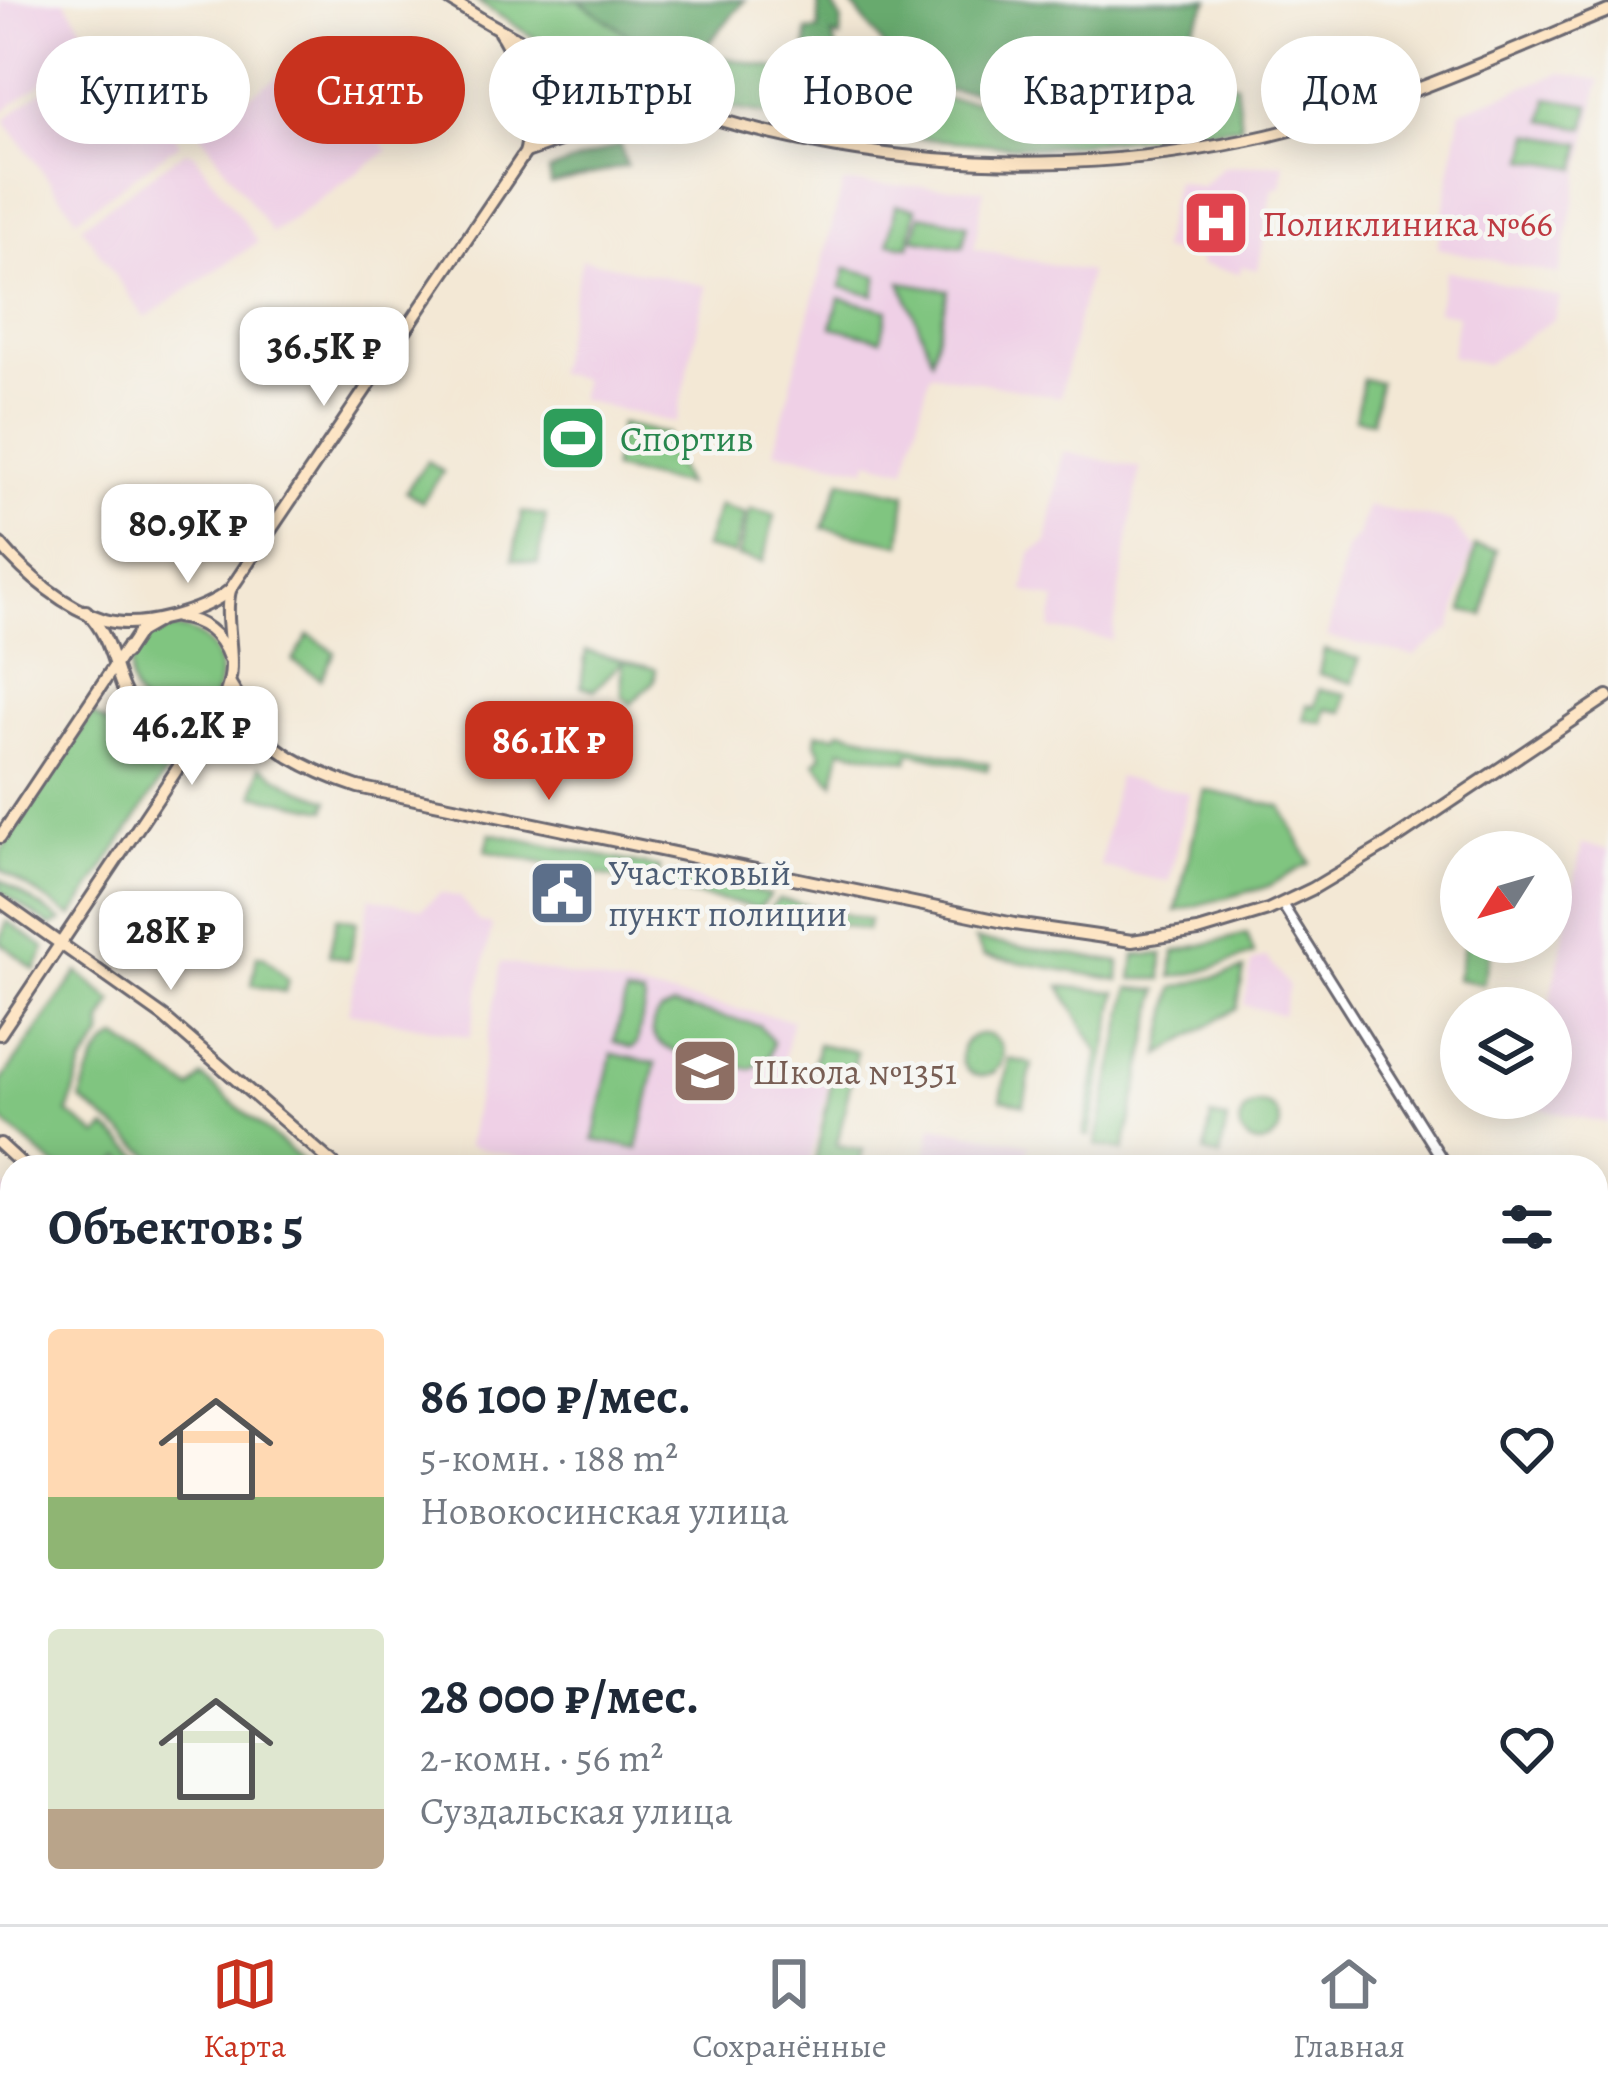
<!DOCTYPE html>
<html lang="ru">
<meta charset="utf-8">
<style>
body{margin:0;font-family:Alegreya,serif;background:#f2f2f3;color:#1f2937;height:100vh;display:flex;flex-direction:column;font-size:45px;white-space:nowrap}
*{box-sizing:border-box;margin:0}
p{font-size:39px;color:#747a83}
.icon{flex:none;width:66px;height:66px;fill:none;stroke:currentColor;stroke-width:2;stroke-linecap:round;stroke-linejoin:round}
.map{position:relative;flex:1;overflow:hidden}
.panel{position:absolute;left:0px;top:1155px;width:1608px;height:771px;display:flex;flex-direction:column;background:#fff;border-radius:36px 36px 0 0;box-shadow:0 6px 30px #0003}
.panel>*{flex:none}
.top-card{position:absolute;left:36px;top:36px;width:1536px;height:108px;display:flex;gap:24px}
.needle{width:78px;rotate:233deg}
.buttons{position:absolute;left:1440px;top:831px;display:grid;gap:24px}
.buttons a{display:grid;place-items:center;width:132px;height:132px;border-radius:50%;background:#fff;box-shadow:0 6px 30px #0003;font-size:60px}
.price{position:absolute;translate:-50% -102px;padding:0 27px;border-radius:24px;background:#fff;color:#222;font-size:39px;line-height:78px;filter:drop-shadow(0 3px 6px #0008)}
.price::after{content:'';position:absolute;left:50%;top:72px;width:36px;height:27px;margin-left:-18px;background:inherit;clip-path:polygon(0 0,100% 0,50% 100%)}
.price.on{background:#c8321e;color:#fff}
ul{padding:0;list-style:none}
li{display:flex;align-items:center;gap:36px;height:300px;padding:0 48px}
li span{display:grid;place-items:center;flex:none;width:336px;height:240px;border-radius:12px;color:#555}
li>.icon{margin-inline-start:auto}
span .icon{width:144px;height:144px;fill:#fffc;stroke-width:1}
li b{font-size:51px}
h2{display:flex;justify-content:space-between;align-items:center;height:144px;padding:0 48px;font-size:51px}
.tag{padding:0 42px;border-radius:54px;background:#fff;box-shadow:0 6px 30px #0003;font-size:42px;line-height:108px}
.tag.on{background:#c8321e;color:#fff}
.menu{display:flex;justify-content:space-around;align-items:center;height:168px;border-top:3px solid #e0e1e3;background:#fff;font-size:33px;color:#747a83}
.menu a{display:grid;justify-items:center;gap:6px}
.menu .on{color:#c8321e}
.map>svg:first-child{display:block}
</style>
<div class="map">
<svg width="1608" height="1924" viewBox="0 0 1608 1924">
<rect width="100%" height="100%" fill="#f6f6f2"/>
<filter id="ink" filterUnits="userSpaceOnUse"><feTurbulence type="fractalNoise" baseFrequency=".00833" numOctaves="2"/><feDisplacementMap in="SourceGraphic" scale="24" xChannelSelector="R" yChannelSelector="G"/><feConvolveMatrix kernelMatrix="1 2 1 2 8 2 1 2 1" color-interpolation-filters="sRGB"/></filter>
<filter id="wash" filterUnits="userSpaceOnUse"><feTurbulence type="fractalNoise" baseFrequency=".004" numOctaves="4" result="noise"/><feDisplacementMap in="SourceGraphic" scale="48" xChannelSelector="R" yChannelSelector="G"/><feGaussianBlur stdDeviation="2.7" result="paint"/><feColorMatrix in="noise" values="0 0 0 0 0 0 0 0 0 0 0 0 0 0 0 0 0 1.4 0 .05"/><feComposite in="paint" operator="in"/></filter>
<g filter="url(#wash)">
<rect width="100%" height="100%" fill="#f3e8d5"/>
<g fill="#efd0e6">
<path d="M0,0H65L94,44L0,114Z"/>
<path d="M100,47L111,48L180,143L77,218L4,120Z"/>
<path d="M314,51L388,151L272,233L199,131Z"/>
<path d="M1561,73L1600,80L1559,275L1437,248L1461,111Z"/>
<path d="M185,151L194,153L258,242L145,318L81,226Z"/>
<path d="M1285,163L1281,187L1273,188L1258,270L1242,266L1240,273L1200,265L1201,259L1160,250L1175,181L1201,187L1222,167Z"/>
<path d="M843,183L984,189L974,249L1089,272L1060,397L930,373L906,469L869,460L867,468L774,451Z"/>
<path d="M582,259L707,286L676,423L579,400L582,379L555,373Z"/>
<path d="M1446,270L1560,297L1554,319L1486,364L1451,356L1458,315L1437,311Z"/>
<path d="M1063,452L1140,468L1112,640L1050,629L1056,600L1024,591L1031,553L1047,543Z"/>
<path d="M1367,506L1453,522L1472,550L1451,629L1414,656L1327,637L1346,549L1358,536Z"/>
<path d="M1117,777L1189,793L1169,882L1100,867Z"/>
<path d="M1582,844L1608,849V1123L1530,1107L1531,1098H1551L1549,1008Z"/>
<path d="M440,893L460,897L478,921L492,925L470,1037L348,1012L370,897L422,909Z"/>
<path d="M1267,957L1289,986L1282,1015L1244,1005L1252,962Z"/>
<path d="M501,962L792,1020L783,1065L830,1077L809,1167H566L468,1146Z"/>
<path d="M932,1126L1029,1144L1025,1167H924Z"/>
<path d="M0,1184L12,1195V1255L0,1247Z"/>
</g>
<g fill="#cdbed2">
<path d="M1608,1623V1713L1596,1718V1628Z"/>
<path d="M485,1914H713L721,1924H504Z"/>
<path d="M1051,1914H1255L1235,1924H1034Z"/>
</g>
<g fill="#80c580" stroke="#51745e" stroke-width="3">
<path d="M475,0H578L634,39L913,97L1126,110L1176,85L1210,79L1236,84L1241,126L1040,148L915,138L818,124L684,99L552,49Z"/>
<path d="M351,47L380,88L361,101L332,61Z"/>
<path d="M529,60L608,90L614,98L613,109L597,118L548,130C533,113 518,81 529,60Z"/>
<path d="M383,98L405,128L388,139L367,109Z"/>
<path d="M1548,98L1590,105L1586,128L1544,121Z"/>
<path d="M1531,134L1582,143L1578,168L1526,159Z"/>
<path d="M896,205L916,208L909,246L889,243Z"/>
<path d="M920,215L967,224L963,247L914,239Z"/>
<path d="M846,268L878,276L874,295L841,287Z"/>
<path d="M901,282L948,290L932,358Z"/>
<path d="M839,298L888,310L881,339L832,327Z"/>
<path d="M1363,379L1379,382L1372,421L1355,418Z"/>
<path d="M620,424L667,434L669,451L686,485L612,470Z"/>
<path d="M427,461L443,472L422,502L406,491Z"/>
<path d="M841,480L906,494L901,544L823,528Z"/>
<path d="M719,505L745,514L734,555L704,548Z"/>
<path d="M750,509L775,515L763,562L738,557Z"/>
<path d="M522,512L546,516L538,564L513,559Z"/>
<path d="M1475,546L1496,550L1484,615L1463,611Z"/>
<circle cx="175" cy="674" r="45"/>
<path d="M309,635L335,652L321,679L293,661Z"/>
<path d="M1324,650L1359,659L1353,683L1319,674Z"/>
<path d="M586,651L656,669L654,681L631,704L622,696V662L594,690L581,686Z"/>
<path d="M1319,689L1346,694L1343,712L1326,709L1323,723L1304,719L1307,705L1315,706Z"/>
<path d="M92,714L171,765L72,917L0,869V852Z"/>
<path d="M839,730H840L989,764L987,770L910,752L908,761L841,749L834,783L815,763L822,755L816,743L817,733L837,735Z"/>
<path d="M260,766L298,789L329,800L326,810L254,795Z"/>
<path d="M1204,790L1282,807L1310,863L1266,887L1176,911Z"/>
<path d="M490,833L660,868L656,887L486,851Z"/>
<path d="M672,874L770,895L759,908L668,890Z"/>
<path d="M0,879L62,921L51,926L0,891Z"/>
<path d="M779,899L869,920L867,930L768,910Z"/>
<path d="M337,917L357,921L349,960L329,955Z"/>
<path d="M7,921L45,948L35,970L0,942Z"/>
<path d="M1247,934L1254,954L1201,972L1172,977L1174,952Z"/>
<path d="M975,940L1120,962L1119,980L984,956Z"/>
<path d="M1465,942H1492L1483,984L1457,979Z"/>
<path d="M1163,954L1162,979H1132L1135,955Z"/>
<path d="M257,955L265,957L288,979L285,992L252,985Z"/>
<path d="M1244,969L1237,1008L1160,1055L1174,988Z"/>
<path d="M78,972L113,1002L102,1022V1037L82,1066L68,1113L98,1136L106,1128L153,1167H132L122,1157L110,1167H56L0,1119V1083Z"/>
<path d="M1060,986L1117,992L1090,1136L1084,1135L1099,1053Z"/>
<path d="M1130,988L1159,990L1124,1151L1096,1145Z"/>
<path d="M626,995L643,997L645,1002L637,1044L632,1048L614,1041Z"/>
<path d="M674,1006L759,1025L773,1042L770,1056L751,1069C728,1064 645,1057 653,1024C656,1013 663,1010 674,1006Z"/>
<circle cx="982" cy="1055" r="21"/>
<path d="M118,1038L191,1089L202,1077L310,1167H165L81,1100C88,1075 94,1049 118,1038Z"/>
<path d="M818,1044L857,1052L837,1145L863,1150L859,1167H814L833,1075L812,1070Z"/>
<path d="M612,1054L656,1063L638,1149L594,1140Z"/>
<path d="M1009,1059L1032,1064L1024,1105L1001,1099Z"/>
<circle cx="1260" cy="1124" r="20"/>
<path d="M1211,1117L1227,1120L1220,1157L1205,1153Z"/>
<path d="M0,1600L12,1608V1724L0,1715Z"/>
<path d="M1608,1713V1924H1235L1255,1914H1596V1718Z"/>
<path d="M835,1914H904L926,1924H853Z"/>
</g>
<g fill="#68aa6e" stroke="#456654" stroke-width="3">
<path d="M578,0H745L701,52L634,39Z"/>
<path d="M818,0H830L842,21L840,38L832,35L838,54L831,69L806,54L807,31L819,30Z"/>
<path d="M848,0H1209L1183,45L1139,103H1122L1090,93L1085,72C1072,65 1067,53 1054,46L994,91L912,90L895,84L883,45Z"/>
<path d="M620,145L627,166L551,184L548,171Z"/>
</g>
</g>
<g filter="url(#ink)">
<g fill="none" stroke-linecap="round" stroke-linejoin="round">
<g stroke="#6b6771" stroke-width="14">
<g id="street">
<path d="M1282,904L1447,1167"/>
<path d="M1596,1396L1608,1414"/>
</g>
</g>
<g stroke="#6b6771" stroke-width="16">
<g id="secondary">
<path d="M450,0C683,148 979,196 1248,140C1373,114 1490,60 1608,11"/>
<path d="M613,84L623,104L613,119"/>
<path d="M526,152L645,110L667,106"/>
<path d="M0,544C26,575 65,608 105,620C139,630 203,612 230,590L525,153C534,127 517,55 500,33"/>
<path d="M86,611C118,643 112,683 136,709C165,740 199,715 234,724C256,729 271,745 290,757C312,770 334,779 358,787L1014,924L1132,941L1198,931L1268,910L1312,889L1389,843L1608,696"/>
<path d="M176,617C203,620 220,633 229,658"/>
<path d="M125,653L139,632L158,621"/>
<path d="M229,682L260,732"/>
<path d="M217,709C245,672 221,630 230,590"/>
<path d="M0,837L127,647"/>
<path d="M0,901L164,1017L337,1167"/>
<path d="M0,1034L220,705"/>
<path d="M0,1144L25,1167"/>
<path d="M1596,1611L1608,1607"/>
<path d="M0,1822L12,1830"/>
<path d="M734,1914L744,1924"/>
<path d="M755,1914L764,1924"/>
<path d="M825,1914L843,1924"/>
</g>
</g>
<use href="#street" stroke="#fff" stroke-width="8"/>
<use href="#secondary" stroke="#fde5c5" stroke-width="10"/>
</g>
</g>
<defs>
<g id="hospital-square" transform="scale(3.45)"><rect x="-9" y="-9" width="18" height="18" rx="4" fill="#e0444e" stroke="#f6f6f2"/><path d="M-5-5h3v3.5h4V-5h3V5h-3V1.5h-4V5h-3Z" fill="#fff"/></g>
<g id="stadium-square" transform="scale(3.45)"><rect x="-9" y="-9" width="18" height="18" rx="4" fill="#2e9e5b" stroke="#f6f6f2"/><path d="M0-5a6.5 5 0 1 0 0 10a6.5 5 0 1 0 0-10ZM-3.5-1.8h7v3.6h-7Z" fill="#fff"/></g>
<g id="civic-square" transform="scale(3.45)"><rect x="-9" y="-9" width="18" height="18" rx="4" fill="#5c6f8a" stroke="#f6f6f2"/><path d="M-.6-6.5H3V-4.5H.6V-3L4-1V1h2V6H-6V1h2V-1L-.6-3ZM-1.2 2.5V6h2.4V2.5Z" fill="#fff"/></g>
<g id="school-square" transform="scale(3.45)"><rect x="-9" y="-9" width="18" height="18" rx="4" fill="#8d6e63" stroke="#f6f6f2"/><path d="M0-5L7-2L0 1L-7-2ZM-4 1L0 2.5L4 1V4Q0 6-4 4Z" fill="#fff"/></g>
</defs>
<g fill-rule="evenodd">
<use href="#hospital-square" x="1216" y="223"/>
<use href="#stadium-square" x="573" y="438"/>
<use href="#civic-square" x="562" y="893"/>
<use href="#school-square" x="705" y="1071"/>
</g>
<g text-anchor="middle" dominant-baseline="central" stroke-width="9" stroke-linejoin="round" paint-order="stroke">
<g font-size="36" fill="#be3a42" stroke="#f6f6f2" text-anchor="start">
<text x="1262" y="223">Поликлиника №66</text>
</g>
<g font-size="36" fill="#27864d" stroke="#f6f6f2" text-anchor="start">
<text x="620" y="438">Спортив</text>
</g>
<g font-size="36" fill="#4e5e75" stroke="#f6f6f2" text-anchor="start">
<text x="608" y="872">Участковый<tspan x="608" dy="41">пункт полиции</tspan></text>
</g>
<g font-size="36" fill="#785e54" stroke="#f6f6f2" text-anchor="start">
<text x="752" y="1071">Школа №1351</text>
</g>
</g>
</svg>
<div class="buttons">
<a><svg class="needle" viewBox="-14 -14 28 28"><path d="M0-13l5 13h-10z" fill="#e53935"/><path d="M0 13l5-13h-10z" fill="#747a83"/></svg></a>
<a><svg class="icon" aria-label="layers" viewBox="0 0 24 24"><path d="M12 4l9 5-9 5-9-5zM3 14l9 5 9-5"/></svg></a>
</div>
<b class="price" style="left:324px;top:409px">36.5K ₽</b>
<b class="price" style="left:188px;top:586px">80.9K ₽</b>
<b class="price" style="left:192px;top:788px">46.2K ₽</b>
<b class="price on" style="left:549px;top:803px">86.1K ₽</b>
<b class="price" style="left:171px;top:993px">28K ₽</b>
<div class="top-card">
<a class="tag">Купить</a>
<a class="tag on">Снять</a>
<a class="tag">Фильтры</a>
<a class="tag">Новое</a>
<a class="tag">Квартира</a>
<a class="tag">Дом</a>
</div>
<section class="panel">
<h2>Объектов: 5<svg class="icon" aria-label="filters" viewBox="0 0 24 24"><path d="M4 7h16M4 17h16"/><circle cx="9" cy="7" r="2"/><circle cx="15" cy="17" r="2"/></svg></h2>
<ul>
<li><span style="background:linear-gradient(#ffd9b3 70%,#8fb573 0)"><svg class="icon" aria-label="home" viewBox="0 0 24 24"><path d="M3 11l9-7 9 7M6 9v11h12V9"/></svg></span><div><b>86 100 ₽/мес.</b><p>5-комн. · 188 m²</p><p>Новокосинская улица</p></div><svg class="icon" aria-label="heart" viewBox="0 0 24 24"><path d="M12 20l-8-8c-3-5 5-10 8-4 3-6 11-1 8 4z"/></svg></li>
<li><span style="background:linear-gradient(#dfe7d0 75%,#b9a48a 0)"><svg class="icon" aria-label="home" viewBox="0 0 24 24"><path d="M3 11l9-7 9 7M6 9v11h12V9"/></svg></span><div><b>28 000 ₽/мес.</b><p>2-комн. · 56 m²</p><p>Суздальская улица</p></div><svg class="icon" aria-label="heart" viewBox="0 0 24 24"><path d="M12 20l-8-8c-3-5 5-10 8-4 3-6 11-1 8 4z"/></svg></li>
</ul>
</section>
</div>
<nav class="menu">
<a class="on"><svg class="icon" aria-label="map" viewBox="0 0 24 24"><path d="M3 6l6-2 6 2 6-2v14l-6 2-6-2-6 2zM9 4v14M15 6v14"/></svg>Карта</a>
<a><svg class="icon" aria-label="saved" viewBox="0 0 24 24"><path d="M7 4h10v16l-5-4-5 4z"/></svg>Сохранённые</a>
<a><svg class="icon" aria-label="home" viewBox="0 0 24 24"><path d="M3 11l9-7 9 7M6 9v11h12V9"/></svg>Главная</a>
</nav>
